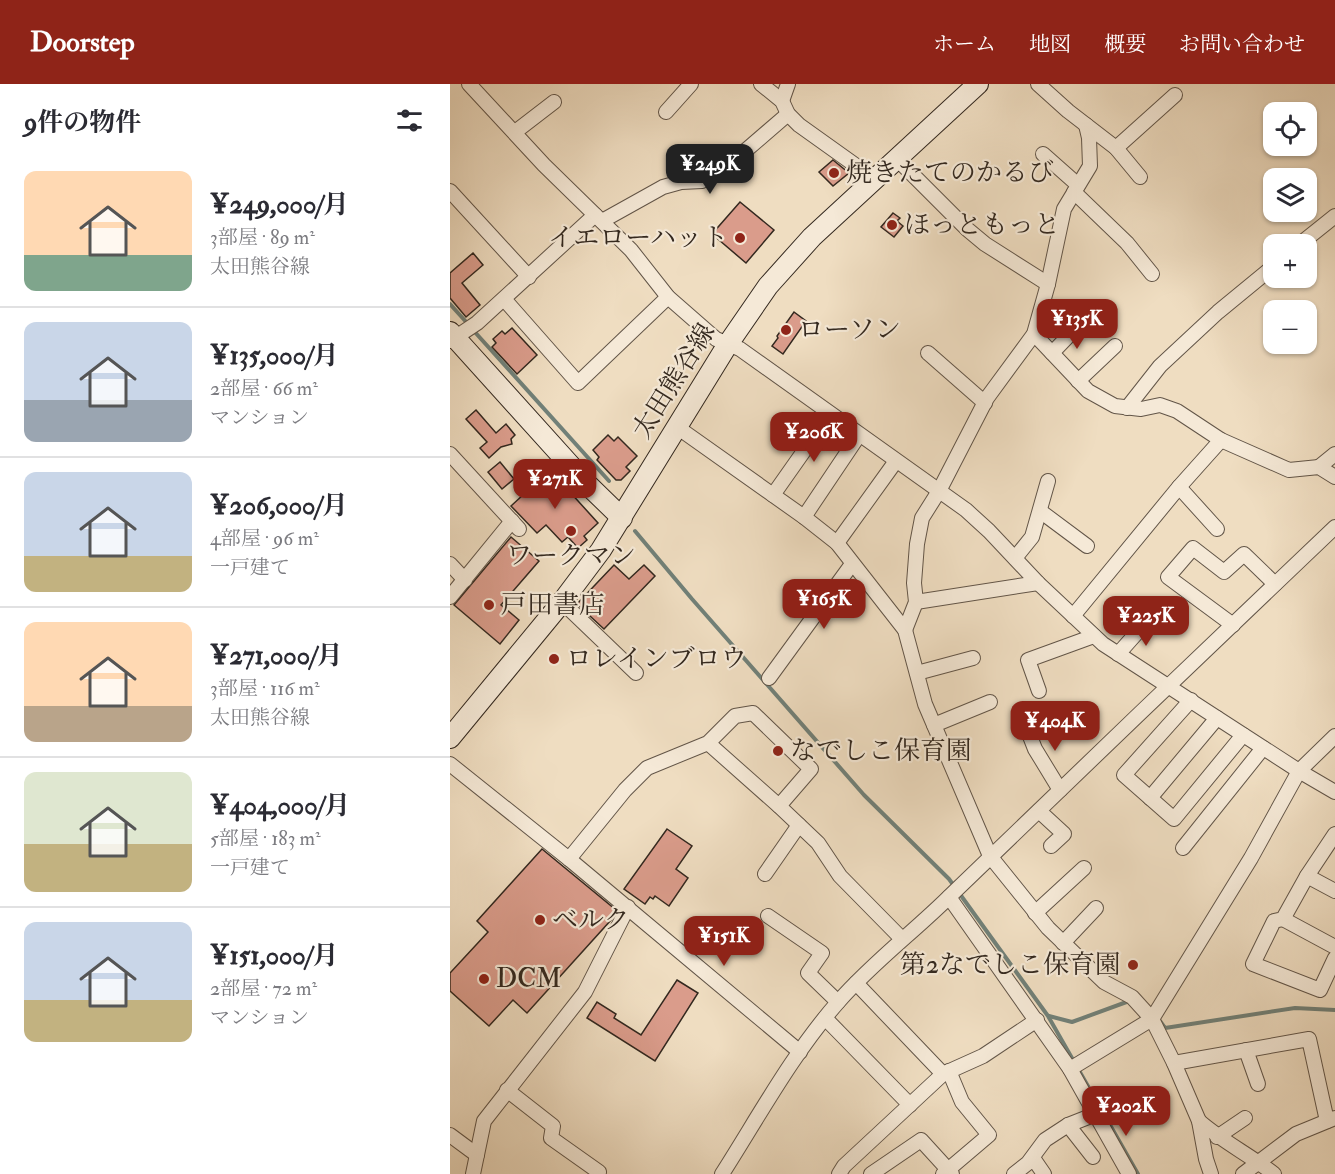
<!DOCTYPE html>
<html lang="ja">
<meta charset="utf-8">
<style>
body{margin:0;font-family:"IM FELL Double Pica","Noto Serif JP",serif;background:#f2f2f3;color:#2b2b33;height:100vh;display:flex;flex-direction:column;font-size:22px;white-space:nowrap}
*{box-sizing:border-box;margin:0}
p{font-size:20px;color:#7c7c81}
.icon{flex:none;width:33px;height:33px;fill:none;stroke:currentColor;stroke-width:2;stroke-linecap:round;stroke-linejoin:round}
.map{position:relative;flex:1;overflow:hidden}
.drawer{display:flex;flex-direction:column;background:#fff;width:450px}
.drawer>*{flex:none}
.fabs{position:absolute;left:813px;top:18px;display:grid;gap:12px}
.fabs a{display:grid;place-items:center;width:54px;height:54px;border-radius:12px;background:#fff;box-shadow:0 2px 4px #0004;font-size:30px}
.price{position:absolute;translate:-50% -51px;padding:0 14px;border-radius:12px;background:#8f2418;color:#fff;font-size:20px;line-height:39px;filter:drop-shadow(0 2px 3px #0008)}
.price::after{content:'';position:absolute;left:50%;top:36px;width:18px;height:14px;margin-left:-9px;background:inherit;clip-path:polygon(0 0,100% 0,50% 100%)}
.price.selected{background:#222;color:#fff}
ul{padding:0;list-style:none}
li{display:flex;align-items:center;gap:18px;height:150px;padding:0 24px}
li+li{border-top:2px solid #e1e1e2}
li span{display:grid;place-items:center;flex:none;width:168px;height:120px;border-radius:12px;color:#555}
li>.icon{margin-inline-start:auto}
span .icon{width:72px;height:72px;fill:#fffc;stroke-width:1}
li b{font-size:26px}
h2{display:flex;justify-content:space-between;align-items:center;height:72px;padding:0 24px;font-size:26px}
header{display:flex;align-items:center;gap:36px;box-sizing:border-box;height:84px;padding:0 30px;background:#8f2418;color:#fff}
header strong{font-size:28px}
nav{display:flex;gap:33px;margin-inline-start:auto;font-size:21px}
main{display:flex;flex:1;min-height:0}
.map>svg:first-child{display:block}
</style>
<header>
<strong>Doorstep</strong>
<nav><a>ホーム</a><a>地図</a><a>概要</a><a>お問い合わせ</a></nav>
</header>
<main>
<section class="drawer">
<h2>9件の物件<svg class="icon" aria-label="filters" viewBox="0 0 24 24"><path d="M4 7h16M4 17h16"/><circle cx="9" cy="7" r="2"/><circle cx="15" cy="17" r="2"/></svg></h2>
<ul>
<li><span style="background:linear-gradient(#ffd9b3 70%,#7fa58c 0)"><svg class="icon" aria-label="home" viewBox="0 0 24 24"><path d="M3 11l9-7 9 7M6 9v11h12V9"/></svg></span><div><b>¥249,000/月</b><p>3部屋 · 89 m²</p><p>太田熊谷線</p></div></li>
<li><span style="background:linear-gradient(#c9d6e8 65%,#9aa5b1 0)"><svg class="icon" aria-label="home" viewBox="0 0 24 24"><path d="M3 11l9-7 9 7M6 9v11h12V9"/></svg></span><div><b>¥135,000/月</b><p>2部屋 · 66 m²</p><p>マンション</p></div></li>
<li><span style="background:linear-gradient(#c9d6e8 70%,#c2b280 0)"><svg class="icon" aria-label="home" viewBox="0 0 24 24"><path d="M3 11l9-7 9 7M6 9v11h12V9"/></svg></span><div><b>¥206,000/月</b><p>4部屋 · 96 m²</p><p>一戸建て</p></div></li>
<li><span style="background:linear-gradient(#ffd9b3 70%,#b9a48a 0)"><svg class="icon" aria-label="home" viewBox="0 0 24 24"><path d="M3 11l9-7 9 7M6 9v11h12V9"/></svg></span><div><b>¥271,000/月</b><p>3部屋 · 116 m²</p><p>太田熊谷線</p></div></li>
<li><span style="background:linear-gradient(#dfe7d0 60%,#c2b280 0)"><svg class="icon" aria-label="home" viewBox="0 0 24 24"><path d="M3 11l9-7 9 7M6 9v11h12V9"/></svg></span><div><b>¥404,000/月</b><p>5部屋 · 183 m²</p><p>一戸建て</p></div></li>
<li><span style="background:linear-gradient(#c9d6e8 65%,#c2b280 0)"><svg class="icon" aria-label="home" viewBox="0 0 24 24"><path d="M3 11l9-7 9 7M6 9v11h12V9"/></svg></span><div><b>¥151,000/月</b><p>2部屋 · 72 m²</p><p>マンション</p></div></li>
</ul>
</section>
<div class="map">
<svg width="885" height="1090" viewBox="0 0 885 1090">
<rect width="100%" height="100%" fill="#efddc1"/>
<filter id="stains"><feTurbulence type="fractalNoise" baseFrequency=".00333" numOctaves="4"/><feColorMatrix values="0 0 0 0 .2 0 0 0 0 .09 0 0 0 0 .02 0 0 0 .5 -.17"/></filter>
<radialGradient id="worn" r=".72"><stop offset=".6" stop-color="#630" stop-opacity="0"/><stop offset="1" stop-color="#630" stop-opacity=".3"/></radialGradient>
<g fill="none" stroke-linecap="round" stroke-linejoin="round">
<g stroke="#718078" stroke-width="4">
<path d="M0,220L18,240"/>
<path d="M23,246L159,397"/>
<path d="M185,447L242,515L414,711L499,795L598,932L688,1090"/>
<path d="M599,932L622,938L682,916"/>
<path d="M710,937L715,944L845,924L885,926"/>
</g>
</g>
<g fill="#da9c8b" stroke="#33281f" stroke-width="1.5">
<path d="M383,76L399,89L383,102L369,88Z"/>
<path d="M290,118L324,146L296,179L262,150Z"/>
<path d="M443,129L450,134L447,137L453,142L444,153L431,143Z"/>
<path d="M23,169L33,181L12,199L30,221L16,233L0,214V189Z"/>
<path d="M344,228L356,237L333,270L322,262L328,254L327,252Z"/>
<path d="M62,244L87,271L67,290L42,263L46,259L43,255L52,247L55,250Z"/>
<path d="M26,326L46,349L56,340L65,351L61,355L62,360L51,363L39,374L30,364L37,358L16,335Z"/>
<path d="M158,351L164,357L168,353L187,372L176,383L180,387L171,396H166L147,376L149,373L143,366Z"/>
<path d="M50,378L64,395L52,405L38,388Z"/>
<path d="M100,386L148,439L134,452L137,456L128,464L118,453L112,458L96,441L87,449L61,422Z"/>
<path d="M61,453L89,477L51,521L69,536L50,560L4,521Z"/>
<path d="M164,481L179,495L194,481L205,492L154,545L127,520Z"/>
<path d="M217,745L242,762L226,785L238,794L219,822L205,812L203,815L200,813L195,820L174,805Z"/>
<path d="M92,765L166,826L161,836L77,929L63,916L39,942L0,907V889L38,848L27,837Z"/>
<path d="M227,896L248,909L205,977L137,934L147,918L166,930L164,934L191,951Z"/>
</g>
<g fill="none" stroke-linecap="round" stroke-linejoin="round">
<g stroke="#625548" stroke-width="16">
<g id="street">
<path d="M19,0L94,81L181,166L218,213L266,255L290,265L516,426L539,447L588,499L653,560L849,687L885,708"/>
<path d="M311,0L332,17L338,30L349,41L426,96"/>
<path d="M588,0L618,27L666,64L690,93"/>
<path d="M332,17L338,0"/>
<path d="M216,28L241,0"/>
<path d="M65,48L104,18"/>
<path d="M666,64L725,11"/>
<path d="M593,70L628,101"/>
<path d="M448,76L517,145L535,160L598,200"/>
<path d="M0,107L79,193"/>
<path d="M624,108L677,159L702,190"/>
<path d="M152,137L213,103L231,98L252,97L273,86L338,30"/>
<path d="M850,160L885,132"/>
<path d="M54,215L128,299L218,213"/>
<path d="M584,250L638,307L665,322L691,325L710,321L727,327L771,356L839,386L869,383L885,393"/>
<path d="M0,257L27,239L145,131"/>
<path d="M478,269L535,319"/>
<path d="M602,269L629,241"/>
<path d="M628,297L665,262"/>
<path d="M677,324L710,282L768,228L824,182"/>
<path d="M227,343L354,433L387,459L455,546L475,620L540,772L598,844L654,898L682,913L702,935L724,979L749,1037L756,1075L761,1090"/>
<path d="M0,370L69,445"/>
<path d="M869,383L885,370"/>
<path d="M729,403L767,445"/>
<path d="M323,411L380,330"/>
<path d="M590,427L637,462"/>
<path d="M354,433L409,351"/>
<path d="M387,459L446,377"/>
<path d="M565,474L582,453L598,397"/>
<path d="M0,480L15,496"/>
<path d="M0,513L62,437"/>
<path d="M112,518L186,589"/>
<path d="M466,518L588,499"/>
<path d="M623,532L729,403L771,356"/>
<path d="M783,541L718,493L743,464L774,488L794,470L825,500"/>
<path d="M455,546L466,518L464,499L467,460L472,434L489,407L537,314L584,250L598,200L614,125L640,82L639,54L636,41"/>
<path d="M668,570L700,534"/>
<path d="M467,589L523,574"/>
<path d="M319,594L402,480"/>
<path d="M589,607L578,576L644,552"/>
<path d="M741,616L674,691L724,735L793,651"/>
<path d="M484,641L540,618"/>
<path d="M576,642L585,665L610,706"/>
<path d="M0,680L119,775L350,968"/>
<path d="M700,714L767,634"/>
<path d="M329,722L368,759L390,792L452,855"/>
<path d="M589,727L614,750L601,762"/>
<path d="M885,750L857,792L833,835L824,837L803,880L870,906L885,874"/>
<path d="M733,764L813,664"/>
<path d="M119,775L175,706L197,684L258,659L285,632L303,629L361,685L329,722L258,659"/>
<path d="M315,790L349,741"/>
<path d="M857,792L885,807"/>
<path d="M499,813L620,985L679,1090"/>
<path d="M585,829L634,784"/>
<path d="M318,832L372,869L358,889L388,918"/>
<path d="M833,835L885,863"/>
<path d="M613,859L646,824"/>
<path d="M406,899L493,990"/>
<path d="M375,934L460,1021"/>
<path d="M796,966L808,1000"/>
<path d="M724,979L859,955L877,1037"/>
<path d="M620,985L702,935L801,774L849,687L885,652"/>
<path d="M57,1006L103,1042L101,1054L149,1088L148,1090"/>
<path d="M749,1037C773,1058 800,1071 824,1090"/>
<path d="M618,1041L643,1073"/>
<path d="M0,1051L27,1071"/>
<path d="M767,1053L795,1034"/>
<path d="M583,1074L594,1090"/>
<path d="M23,1090L34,1037L135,908L178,823"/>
<path d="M272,1090C309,1032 343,969 389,917C423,878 465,847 501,811C629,688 756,565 885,443"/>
<path d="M389,1090L394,1082L493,990L533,972L587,936"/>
<path d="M421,1090L471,1056L502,1090"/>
<path d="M493,1090L539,1051L512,1018L499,987"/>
<path d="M564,1090L578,1079L595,1056L618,1041L646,1030"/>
<path d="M793,1090L846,1050L885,1034"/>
</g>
</g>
<g stroke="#33281f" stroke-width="22">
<g id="secondary">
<path d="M0,248L139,402L172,434"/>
<path d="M0,654L112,518L151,466L278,260L318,202L362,153L528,0"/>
</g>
</g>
<use href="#street" stroke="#f5e9d7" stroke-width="14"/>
<use href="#secondary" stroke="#f5e9d7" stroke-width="20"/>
</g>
<g fill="#8f2418" stroke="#f5e9d7" stroke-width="2">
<circle cx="384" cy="89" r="6"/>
<circle cx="442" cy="141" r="6"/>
<circle cx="290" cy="154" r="6"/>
<circle cx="336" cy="246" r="6"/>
<circle cx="121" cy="447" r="6"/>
<circle cx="39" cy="521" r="6"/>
<circle cx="104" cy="575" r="6"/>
<circle cx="328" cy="667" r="6"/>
<circle cx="90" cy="836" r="6"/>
<circle cx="683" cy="881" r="6"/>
<circle cx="34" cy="895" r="6"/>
</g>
<g text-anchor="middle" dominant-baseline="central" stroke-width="4.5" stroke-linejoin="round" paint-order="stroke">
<g font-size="26" fill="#33281f" stroke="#f5e9d7" text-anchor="start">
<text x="396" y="89">焼きたてのかるび</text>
<text x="454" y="141">ほっともっと</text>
<text x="278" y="154" text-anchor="end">イエローハット</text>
<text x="348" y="246">ローソン</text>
<text x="121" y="472" text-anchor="middle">ワークマン</text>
<text x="51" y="521">戸田書店</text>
<text x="116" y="575">ロレインブロウ</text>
<text x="340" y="667">なでしこ保育園</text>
<text x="102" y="836">ベルク</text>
<text x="671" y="881" text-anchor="end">第2なでしこ保育園</text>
<text x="46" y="895">DCM</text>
</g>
<g font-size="26" fill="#33281f" stroke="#f5e9d7">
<text transform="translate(224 297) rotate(-58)">太田熊谷線</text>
</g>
</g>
<rect width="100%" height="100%" filter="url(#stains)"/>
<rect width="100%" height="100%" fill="url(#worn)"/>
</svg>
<div class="fabs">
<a><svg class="icon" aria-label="locate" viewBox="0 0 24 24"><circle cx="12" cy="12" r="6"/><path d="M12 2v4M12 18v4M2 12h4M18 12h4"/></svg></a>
<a><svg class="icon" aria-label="layers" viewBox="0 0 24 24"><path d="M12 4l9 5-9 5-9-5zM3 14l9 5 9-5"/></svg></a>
<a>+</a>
<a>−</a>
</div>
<b class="price selected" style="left:260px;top:111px">¥249K</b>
<b class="price" style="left:627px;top:266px">¥135K</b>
<b class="price" style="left:364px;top:379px">¥206K</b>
<b class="price" style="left:105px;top:426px">¥271K</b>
<b class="price" style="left:374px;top:546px">¥165K</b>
<b class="price" style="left:696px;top:563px">¥225K</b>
<b class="price" style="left:605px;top:668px">¥404K</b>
<b class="price" style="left:274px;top:883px">¥151K</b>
<b class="price" style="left:676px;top:1053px">¥202K</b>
</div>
</main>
